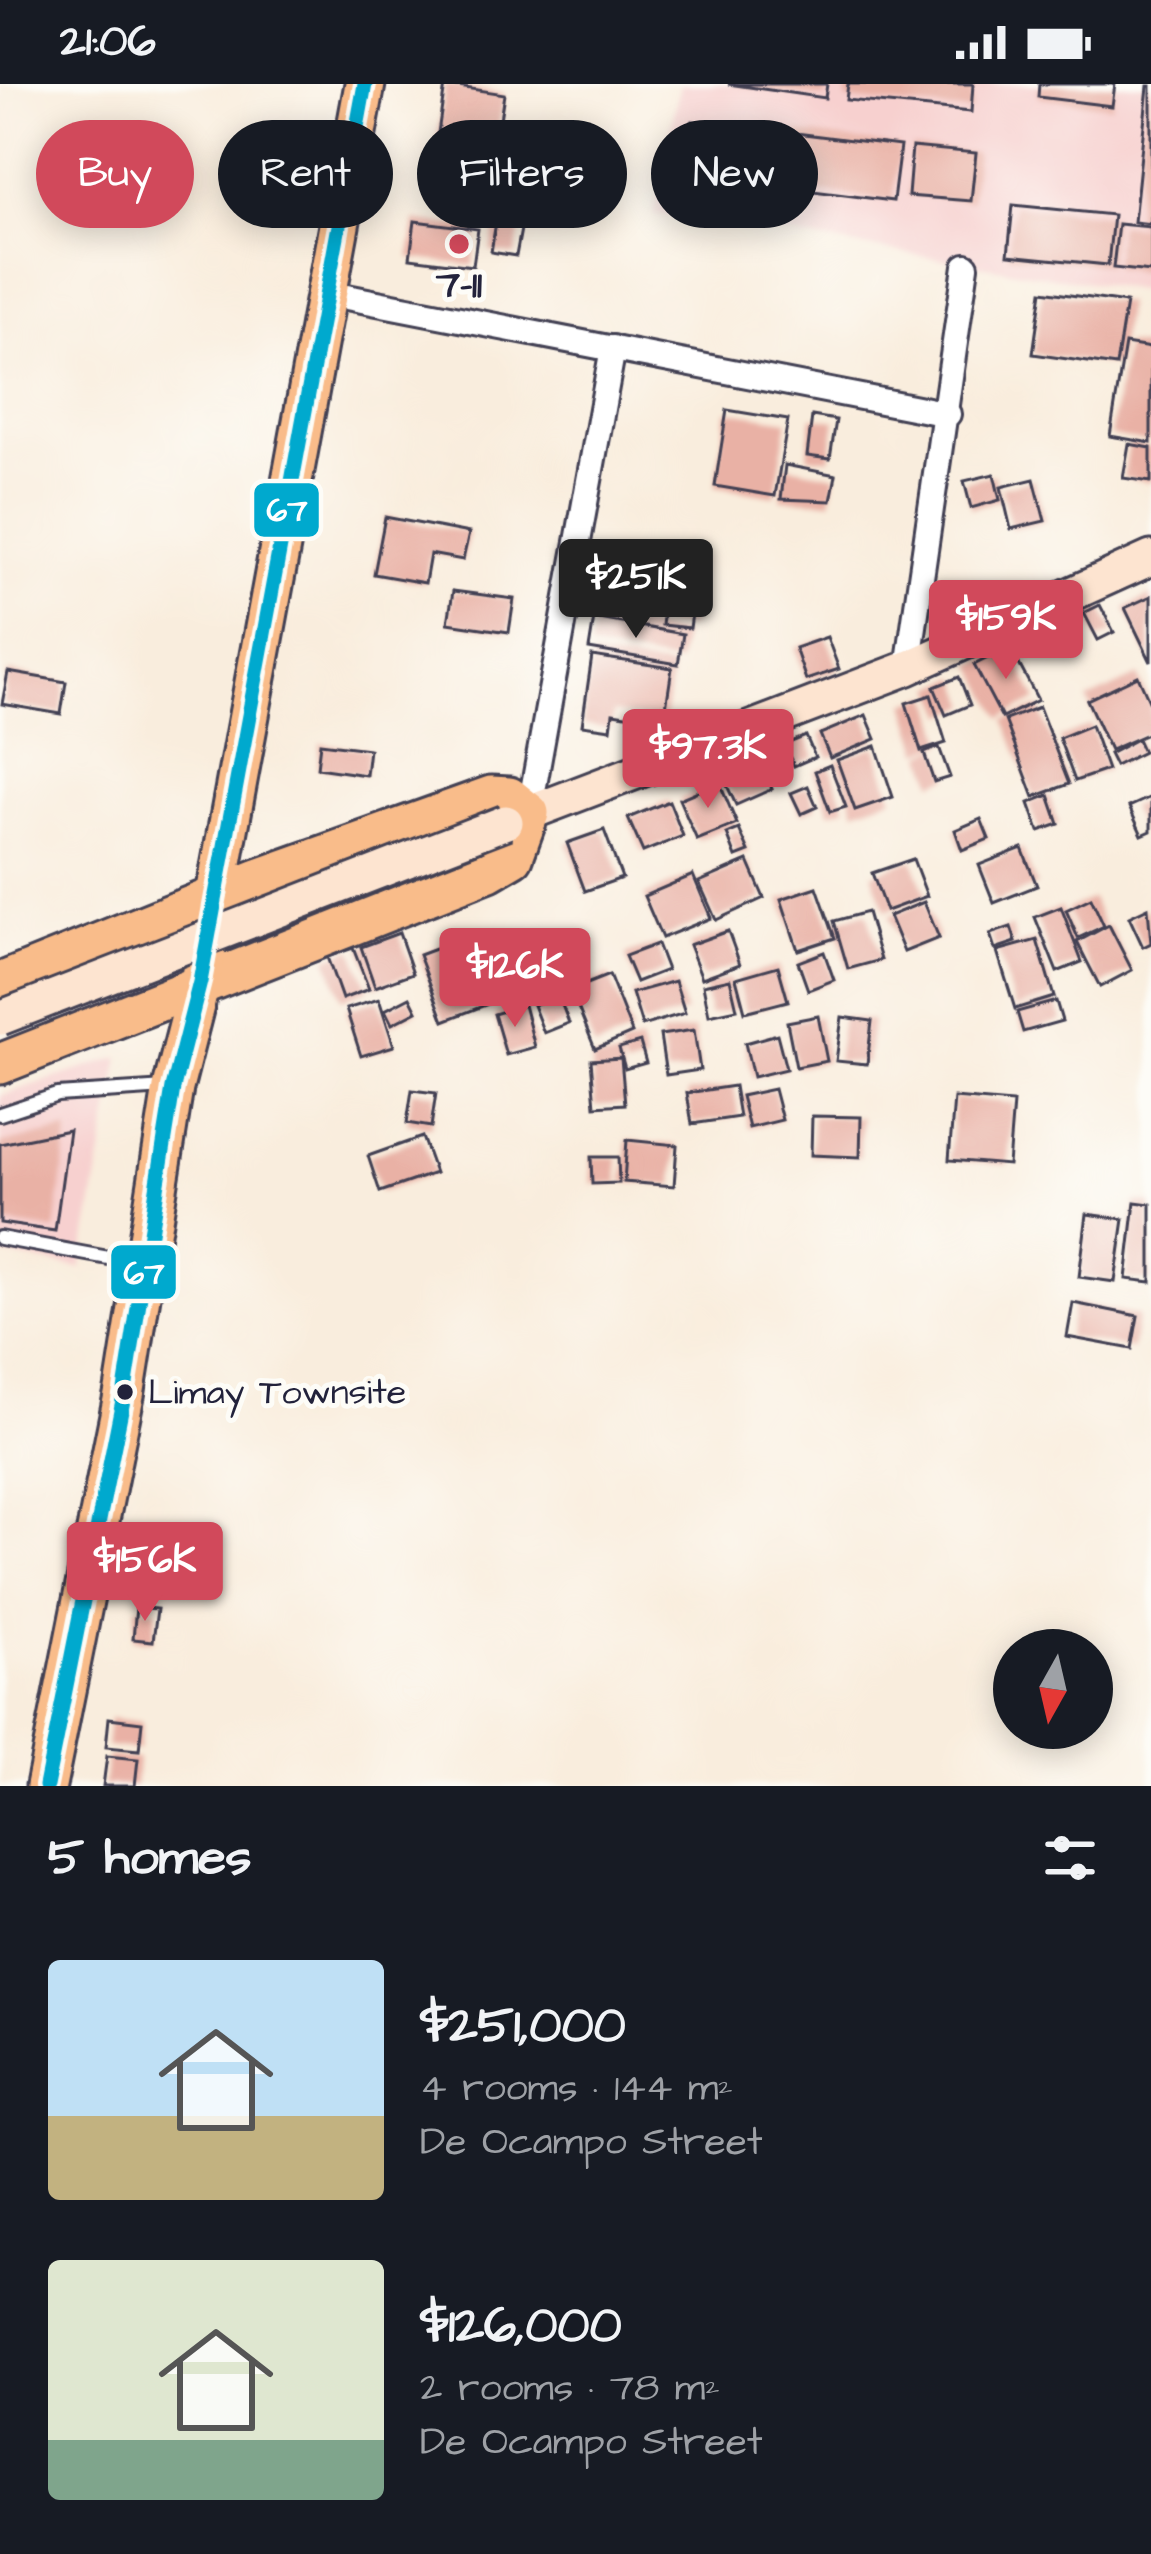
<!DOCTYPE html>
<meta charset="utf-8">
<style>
body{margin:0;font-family:"Architects Daughter",sans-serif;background:#20242c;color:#f1f3f6;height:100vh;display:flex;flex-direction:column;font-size:45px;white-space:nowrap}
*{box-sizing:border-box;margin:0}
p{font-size:39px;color:#9ea1a6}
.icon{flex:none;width:66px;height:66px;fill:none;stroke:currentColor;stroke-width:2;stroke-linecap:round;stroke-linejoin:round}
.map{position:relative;height:1702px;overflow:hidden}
.side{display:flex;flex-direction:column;background:#171b24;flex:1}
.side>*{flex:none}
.banner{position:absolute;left:36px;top:36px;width:1080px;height:108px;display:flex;gap:24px}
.needle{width:78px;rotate:188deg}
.buttons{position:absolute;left:993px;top:1545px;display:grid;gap:24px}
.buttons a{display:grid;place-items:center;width:120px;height:120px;border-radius:50%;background:#171b24;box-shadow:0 6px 30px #0003;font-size:60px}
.price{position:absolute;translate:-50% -102px;padding:0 27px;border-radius:12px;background:#d1495b;color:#fff;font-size:39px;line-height:78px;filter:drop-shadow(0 3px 6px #0008)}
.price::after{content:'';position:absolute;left:50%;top:72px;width:36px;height:27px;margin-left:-18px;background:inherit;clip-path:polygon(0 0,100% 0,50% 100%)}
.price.selected{background:#222;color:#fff}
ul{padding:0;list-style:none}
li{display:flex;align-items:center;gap:36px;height:300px;padding:0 48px}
li span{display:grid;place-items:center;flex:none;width:336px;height:240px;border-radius:12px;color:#555}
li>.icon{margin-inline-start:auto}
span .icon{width:144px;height:144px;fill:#fffc;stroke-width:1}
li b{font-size:51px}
h2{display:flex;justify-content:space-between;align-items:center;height:144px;padding:0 48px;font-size:51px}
.pill{padding:0 42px;border-radius:54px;background:#171b24;box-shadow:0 6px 30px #0003;font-size:42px;line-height:108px}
.pill.selected{background:#d1495b;color:#fff}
.status{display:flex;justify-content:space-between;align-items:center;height:84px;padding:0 60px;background:#171b24;direction:ltr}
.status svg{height:33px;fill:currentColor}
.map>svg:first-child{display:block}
</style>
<div class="status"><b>21:06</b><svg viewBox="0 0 49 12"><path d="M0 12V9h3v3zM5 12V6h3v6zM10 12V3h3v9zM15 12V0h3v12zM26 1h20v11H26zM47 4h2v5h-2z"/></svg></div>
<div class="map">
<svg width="1151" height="1702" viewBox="0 0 1151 1702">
<rect width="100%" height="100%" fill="#fdfcf7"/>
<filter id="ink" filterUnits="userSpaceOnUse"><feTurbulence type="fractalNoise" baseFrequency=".00833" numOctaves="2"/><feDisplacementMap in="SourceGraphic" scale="24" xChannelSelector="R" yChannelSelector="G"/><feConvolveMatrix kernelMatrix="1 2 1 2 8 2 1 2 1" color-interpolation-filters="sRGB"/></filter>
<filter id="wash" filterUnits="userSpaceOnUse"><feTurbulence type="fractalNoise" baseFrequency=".004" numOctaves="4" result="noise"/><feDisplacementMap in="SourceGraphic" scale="48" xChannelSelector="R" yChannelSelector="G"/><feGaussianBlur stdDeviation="2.7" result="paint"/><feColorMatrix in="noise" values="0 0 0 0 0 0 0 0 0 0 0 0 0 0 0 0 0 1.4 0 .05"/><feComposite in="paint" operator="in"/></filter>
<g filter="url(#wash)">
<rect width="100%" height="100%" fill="#f9eddd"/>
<g fill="#f7d0cf">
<path d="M680,0H1151V208L653,130Z"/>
<path d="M120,973L81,1184L0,1171V1012Z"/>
</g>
<g id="blocks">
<g fill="#e9b1a5">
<path d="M728,0H827L825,14Z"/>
<path d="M848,0H973L971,28L846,16Z"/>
<path d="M1039,0H1115L1112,22L1038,13Z"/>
<path d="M445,1L504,10L489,106L431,97Z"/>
<path d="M1148,2H1151V140L1134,138Z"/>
<path d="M693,37L757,46L751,98L686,90Z"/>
<path d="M772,46L900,62L893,117L765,101Z"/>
<path d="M912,63L976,69L971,117L908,112Z"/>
<path d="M500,114L526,118L516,172L491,168Z"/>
<path d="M1013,121L1113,131L1108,181L1008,171Z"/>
<path d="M415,137L478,145L473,182L410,174Z"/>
<path d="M1118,140L1151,143V188L1113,184Z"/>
<path d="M1042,207L1126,219L1116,282L1033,270Z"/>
<path d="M1125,260L1151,264V359L1110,352Z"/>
<path d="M727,326L788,336L775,412L715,402Z"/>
<path d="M812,332L836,336L830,375L807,372Z"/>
<path d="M1129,360L1151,364V398L1123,394Z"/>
<path d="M785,381L836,391L831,417L781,415Z"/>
<path d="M994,390L1000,416L971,424L964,397Z"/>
<path d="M1034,395L1045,437L1011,445L1001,403Z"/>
<path d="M385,433L469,449L463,476L430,470L425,499L374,490Z"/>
<path d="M453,507L514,515L509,548L448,539Z"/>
<path d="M1151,512V578L1125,524Z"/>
<path d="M665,518L693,522L690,544L662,541Z"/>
<path d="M1100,521L1114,548L1098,556L1084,529Z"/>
<path d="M594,534L683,550L678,580L589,565Z"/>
<path d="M827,553L839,585L806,596L795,564Z"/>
<path d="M1010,563L1038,616L1002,634L974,581Z"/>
<path d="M592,572L672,584L664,637L613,629L611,645L582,641Z"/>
<path d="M8,588L66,598L61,630L2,620Z"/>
<path d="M1138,592L1151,621V648L1110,666L1087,616Z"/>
<path d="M959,593L970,621L946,631L934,603Z"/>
<path d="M931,611L946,659L921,667L906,619Z"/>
<path d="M1039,623L1069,700L1034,713L1005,636Z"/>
<path d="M866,631L876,655L830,674L820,650Z"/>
<path d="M1091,641L1107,686L1075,697L1059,654Z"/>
<path d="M806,652L815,673L794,682L784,661Z"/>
<path d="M1137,655L1143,668L1115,682L1109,670Z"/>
<path d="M320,659L369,665L366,691L317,684Z"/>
<path d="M876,662L893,713L855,726L837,676Z"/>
<path d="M939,663L950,693L934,698L924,669Z"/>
<path d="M760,677L772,705L736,721L723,693Z"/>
<path d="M830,681L846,723L830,728L815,687Z"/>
<path d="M719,698L737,740L697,756L679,715Z"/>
<path d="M808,702L817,723L801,730L791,709Z"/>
<path d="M1049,711L1059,740L1039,747L1029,719Z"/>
<path d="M1151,713V747L1142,751L1129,723Z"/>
<path d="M669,717L683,752L643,768L628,734Z"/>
<path d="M981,735L989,755L962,766L955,746Z"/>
<path d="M739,745L749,768L736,773L727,750Z"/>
<path d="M604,746L622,794L585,807L567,759Z"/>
<path d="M1022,764L1037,802L994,819L979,781Z"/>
<path d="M913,775L927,812L886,827L872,789Z"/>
<path d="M748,777L764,814L716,836L699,798Z"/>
<path d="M693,791L711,834L662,854L644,812Z"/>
<path d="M817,803L835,854L798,866L781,815Z"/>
<path d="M1091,814L1104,842L1078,854L1066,826Z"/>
<path d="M924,818L939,854L904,868L889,832Z"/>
<path d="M1061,823L1082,878L1057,888L1035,833Z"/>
<path d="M1148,824L1151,859L1143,863L1129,833Z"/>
<path d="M867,828L881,876L848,885L834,837Z"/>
<path d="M1109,841L1132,886L1100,903L1077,858Z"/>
<path d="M1011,843L1016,858L995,865L990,850Z"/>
<path d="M728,847L740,880L702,894L689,861Z"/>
<path d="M399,849L413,889L375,903L361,863Z"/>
<path d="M467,853L491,919L444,937L419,871Z"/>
<path d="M1037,856L1054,913L1015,925L997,867Z"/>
<path d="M657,860L667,886L636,898L625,872Z"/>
<path d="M353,864L369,905L342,915L327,873Z"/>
<path d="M824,868L834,896L808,906L798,878Z"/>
<path d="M778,882L788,917L745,928L736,894Z"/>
<path d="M609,891L632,949L595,965L571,906Z"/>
<path d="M730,895L737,925L709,931L703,901Z"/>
<path d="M675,897L685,929L642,942L632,909Z"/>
<path d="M558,911L569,939L544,949L533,921Z"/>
<path d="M410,913L417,927L392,940L385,926Z"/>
<path d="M379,915L394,962L361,972L346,925Z"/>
<path d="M1056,917L1062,937L1023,948L1017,928Z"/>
<path d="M524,921L535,963L506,971L494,930Z"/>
<path d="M818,932L827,977L796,983L787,938Z"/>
<path d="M842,933L872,937L867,980L836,977Z"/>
<path d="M694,946L700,986L666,991L660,951Z"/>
<path d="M777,950L786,985L753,993L745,959Z"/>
<path d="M640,958L646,979L625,985L619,964Z"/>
<path d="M621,974L625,1020L595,1022L591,976Z"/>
<path d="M734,1002L739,1033L692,1040L687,1009Z"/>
<path d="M774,1005L782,1036L749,1044L741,1012Z"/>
<path d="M412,1006L436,1009L431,1043L407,1039Z"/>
<path d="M954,1014L1013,1019L1008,1081L949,1076Z"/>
<path d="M812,1032L861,1033L860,1073L811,1071Z"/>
<path d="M69,1046L55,1147L0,1139V1060Z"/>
<path d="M422,1053L435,1089L380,1108L368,1072Z"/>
<path d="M627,1056L677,1061L674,1102L624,1098Z"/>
<path d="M591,1073H618L619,1099L592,1100Z"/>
<path d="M1135,1118L1151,1120V1198L1126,1195Z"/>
<path d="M1087,1130L1124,1135L1115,1198L1079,1193Z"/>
<path d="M1073,1219L1138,1232L1132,1265L1067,1253Z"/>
<path d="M136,1523L157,1525L153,1557L133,1555Z"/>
<path d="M109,1634L142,1638L139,1666L106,1663Z"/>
<path d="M107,1672L138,1675L135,1702H103Z"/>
</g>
</g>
</g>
<g filter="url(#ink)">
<use href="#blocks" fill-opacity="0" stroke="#424053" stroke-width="3"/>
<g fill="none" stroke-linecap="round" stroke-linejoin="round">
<g stroke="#424053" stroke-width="18">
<g id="lane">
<path d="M0,1030L57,1011L166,1004"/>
<path d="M0,1154L141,1180"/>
</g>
</g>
<g stroke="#424053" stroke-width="30">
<g id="street">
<path d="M326,209L948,330"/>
<path d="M908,584L966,182"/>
<path d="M529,729L613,264"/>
</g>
</g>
<g stroke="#424053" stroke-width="39">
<path id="secondary" d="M508,737L908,584L1151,474"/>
</g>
<g stroke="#424053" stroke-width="45">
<g id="primary">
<path d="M0,899L258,795L491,712L509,713L529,729L513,773L489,787L0,980"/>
<path d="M46,1702L125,1306L173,1004L200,898L365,0"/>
</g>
</g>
<use href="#lane" stroke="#fff" stroke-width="12"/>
<use href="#street" stroke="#fff" stroke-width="24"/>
<use href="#secondary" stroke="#fde4d0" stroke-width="33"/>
<use href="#primary" stroke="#f9bc8a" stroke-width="39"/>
<g stroke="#424053" stroke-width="39" stroke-linecap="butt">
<path id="secondary-bridge" d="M0,934L506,738"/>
</g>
<use href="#secondary-bridge" stroke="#fde4d0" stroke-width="33"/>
<g stroke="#fdfcf7" stroke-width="24">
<path id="bus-1" d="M46,1702L125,1306L173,1004L200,898L365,0"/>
</g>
<use href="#bus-1" stroke="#00a9ce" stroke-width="15"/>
</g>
</g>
<circle fill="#d1495b" stroke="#fdfcf7" stroke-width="4.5" cx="459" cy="160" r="12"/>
<circle fill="#22223b" stroke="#fdfcf7" stroke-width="4.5" cx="125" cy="1308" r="10"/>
<g text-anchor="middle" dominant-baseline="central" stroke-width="10" stroke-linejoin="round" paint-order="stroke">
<g font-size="36" fill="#22223b" stroke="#fdfcf7" text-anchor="start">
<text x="148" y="1308">Limay Townsite</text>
</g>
<g font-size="39" font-weight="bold" fill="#22223b" stroke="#fdfcf7">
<text x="459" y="202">7-11</text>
</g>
</g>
<g stroke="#fdfcf7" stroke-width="4.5">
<rect x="252" y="397" width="69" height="58" rx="12" fill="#00a9ce"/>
<rect x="109" y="1159" width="69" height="58" rx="12" fill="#00a9ce"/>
</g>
<g font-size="33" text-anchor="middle" font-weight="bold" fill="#fff">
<text x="287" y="437">67</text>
<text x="144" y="1200">67</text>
</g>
</svg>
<div class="buttons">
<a><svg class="needle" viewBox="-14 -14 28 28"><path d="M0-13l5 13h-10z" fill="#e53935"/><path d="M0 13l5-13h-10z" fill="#9ea1a6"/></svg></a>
</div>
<b class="price selected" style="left:636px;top:557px">$251K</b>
<b class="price" style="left:1006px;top:598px">$159K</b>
<b class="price" style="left:708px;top:727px">$97.3K</b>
<b class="price" style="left:515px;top:946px">$126K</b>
<b class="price" style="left:145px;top:1540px">$156K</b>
<div class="banner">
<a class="pill selected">Buy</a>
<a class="pill">Rent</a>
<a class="pill">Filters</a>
<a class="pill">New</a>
</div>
</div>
<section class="side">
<h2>5 homes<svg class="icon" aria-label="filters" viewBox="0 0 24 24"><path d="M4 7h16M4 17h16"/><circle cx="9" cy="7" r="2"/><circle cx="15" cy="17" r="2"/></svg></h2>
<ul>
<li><span style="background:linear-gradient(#bfe0f5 65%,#c2b280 0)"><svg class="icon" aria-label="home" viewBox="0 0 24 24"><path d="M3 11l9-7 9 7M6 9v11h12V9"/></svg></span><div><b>$251,000</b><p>4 rooms · 144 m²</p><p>De Ocampo Street</p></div></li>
<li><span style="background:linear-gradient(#dfe7d0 75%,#7fa58c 0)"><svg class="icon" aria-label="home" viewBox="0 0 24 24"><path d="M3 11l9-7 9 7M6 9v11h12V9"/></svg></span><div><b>$126,000</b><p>2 rooms · 78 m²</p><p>De Ocampo Street</p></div></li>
</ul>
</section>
